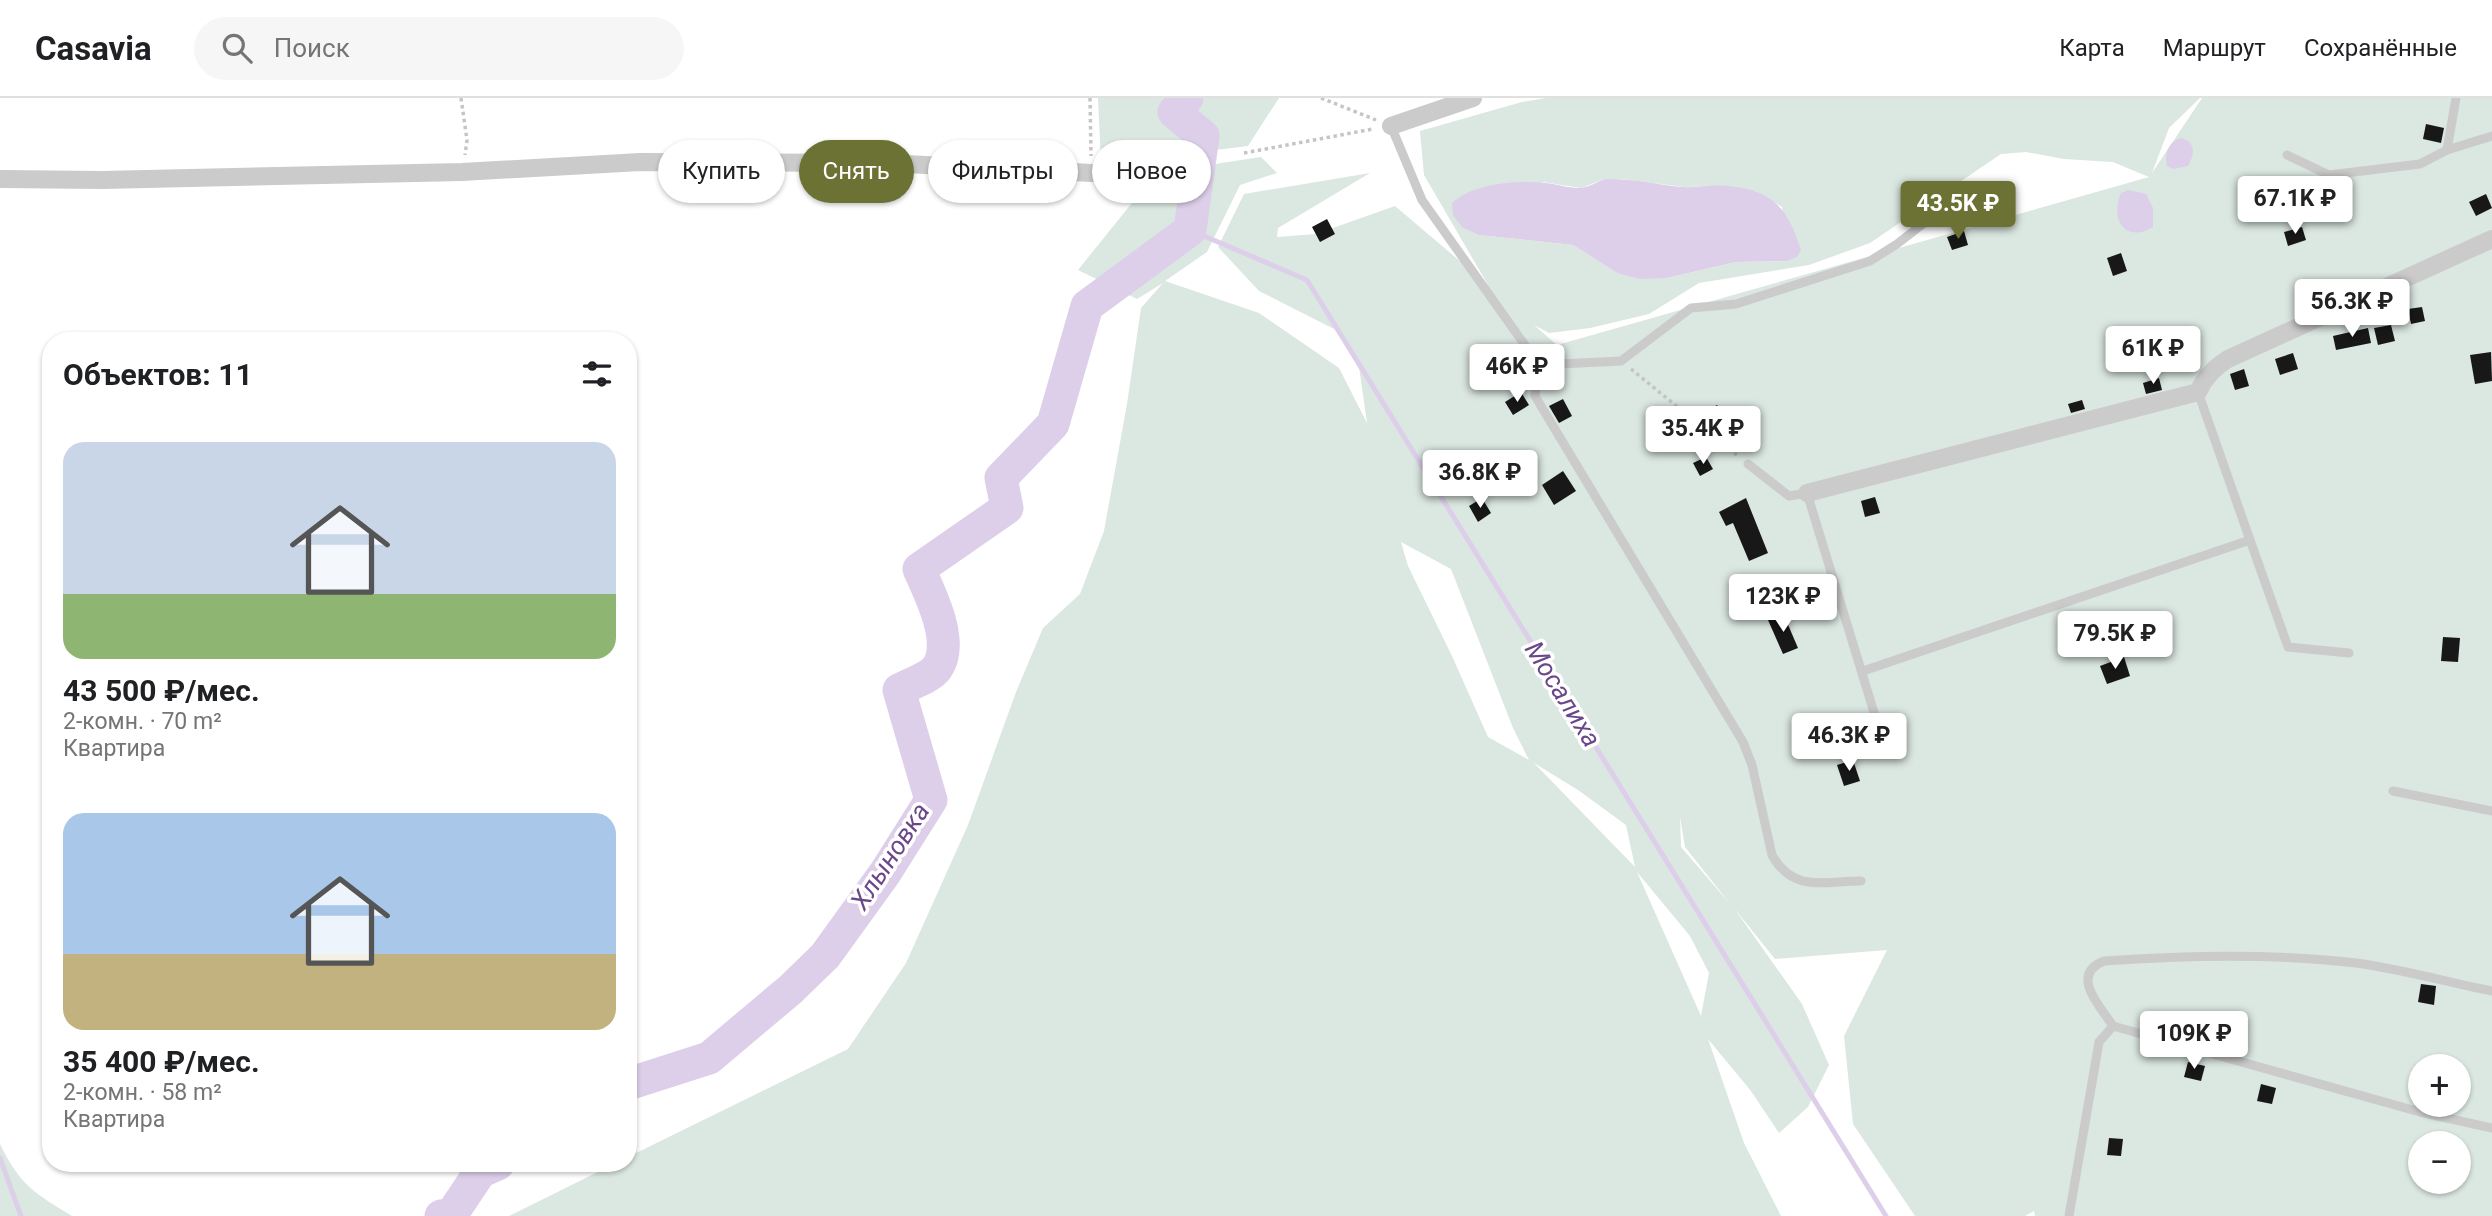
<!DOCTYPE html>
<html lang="ru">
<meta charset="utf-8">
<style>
body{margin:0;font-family:Roboto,sans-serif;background:#f6f6f6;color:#202124;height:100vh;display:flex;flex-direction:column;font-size:26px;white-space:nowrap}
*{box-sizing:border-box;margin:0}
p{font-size:23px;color:#757577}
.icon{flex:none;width:38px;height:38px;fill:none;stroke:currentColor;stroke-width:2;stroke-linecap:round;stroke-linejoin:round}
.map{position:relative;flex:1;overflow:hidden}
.side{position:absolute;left:42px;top:234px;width:595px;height:840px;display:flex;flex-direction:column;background:#fff;border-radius:28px;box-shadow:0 2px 5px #0004}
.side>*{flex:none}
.guide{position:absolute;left:658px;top:42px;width:665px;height:63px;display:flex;gap:14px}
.tools{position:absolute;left:2408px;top:956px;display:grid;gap:14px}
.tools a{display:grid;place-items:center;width:63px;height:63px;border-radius:50%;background:#fff;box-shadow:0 2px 5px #0004;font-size:35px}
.price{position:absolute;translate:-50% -60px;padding:0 16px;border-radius:7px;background:#fff;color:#222;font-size:23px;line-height:46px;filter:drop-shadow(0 2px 4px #0008)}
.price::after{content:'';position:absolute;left:50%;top:42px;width:21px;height:16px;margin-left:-10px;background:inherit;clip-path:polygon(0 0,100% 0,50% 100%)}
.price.current{background:#6c7134;color:#fff}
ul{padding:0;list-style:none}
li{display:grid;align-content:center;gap:14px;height:371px;padding:0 21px}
li span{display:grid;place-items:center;height:217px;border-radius:21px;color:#555}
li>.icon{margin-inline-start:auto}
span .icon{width:126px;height:126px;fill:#fffc;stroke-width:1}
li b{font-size:30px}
h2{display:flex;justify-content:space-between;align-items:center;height:84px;padding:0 21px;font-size:30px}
.tag{padding:0 24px;border-radius:32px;background:#fff;box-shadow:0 2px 5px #0004;font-size:24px;line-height:63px}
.tag.current{background:#6c7134;color:#fff}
header{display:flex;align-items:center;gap:42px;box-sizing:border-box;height:98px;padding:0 35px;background:#fff;border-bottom:2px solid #e0e0e0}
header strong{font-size:33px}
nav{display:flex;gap:38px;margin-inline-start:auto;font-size:24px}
.search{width:490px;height:63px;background:#f6f6f6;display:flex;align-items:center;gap:18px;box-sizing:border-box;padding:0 24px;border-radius:38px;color:#757577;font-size:26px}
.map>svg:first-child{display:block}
</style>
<header>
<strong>Casavia</strong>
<div class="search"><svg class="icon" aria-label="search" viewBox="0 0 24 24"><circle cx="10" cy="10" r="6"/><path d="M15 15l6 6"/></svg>Поиск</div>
<nav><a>Карта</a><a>Маршрут</a><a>Сохранённые</a></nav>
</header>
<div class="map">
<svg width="2492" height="1118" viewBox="0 0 2492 1118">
<rect width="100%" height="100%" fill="#fff"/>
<g fill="#dbe7e1" fill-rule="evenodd">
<path d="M1098,0H1279L1248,48L1101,66Z"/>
<path d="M1546,0H2200L2169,30L2152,75L2202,0H2492V1118H2035L2034,1113L2025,1118H1915L1853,1026L1844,938L1887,852L1775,861L1734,810L1802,906L1829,967L1808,1009L1779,1035L1751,993L1708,941L1744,1045L1781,1118H509L614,1066H628V1059L848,951L906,865L968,727L1016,594L1043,530L1080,496L1104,433L1127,306L1141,210L1163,185L1137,201L1078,172L1156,75L1261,59L1277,75L1240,87L1207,154L1165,183L1259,215L1339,270L1367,325L1358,262L1338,233L1259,193L1218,149L1244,96L1370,75L1278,130L1277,139L1316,136L1395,108L1488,187L1424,77L1420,33L1522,4ZM2026,54L2064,61L2113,64L2149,79L1557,247L1534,227L1549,235L1590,230L1649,216L1699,185L1809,167L1870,145L2001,56ZM1605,81H1622L1684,89L1730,88L1757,94L1782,109L1787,163L1736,164L1667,180L1617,175L1573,147L1479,137L1543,84L1581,90ZM1401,444L1451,471L1513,630L1529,662L1488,639L1452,558L1408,468ZM1534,665L1578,692L1626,727L1635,769ZM1680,719L1685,749L1731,807L1681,749ZM1637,774L1690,838L1709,875L1701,918ZM2420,968H2459V1006H2420ZM2420,1045H2459V1083H2420Z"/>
<path d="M0,1046C20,1087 34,1095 72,1118H0Z"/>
</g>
<g fill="#ddcfe9">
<path d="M2181,40C2197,44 2194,58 2188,68L2173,71L2167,68C2164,56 2168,44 2181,40Z"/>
<path d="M1605,81C1631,80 1655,86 1681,89C1697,90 1714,86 1730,88C1775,93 1788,112 1801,152L1797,159L1787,163L1736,164L1667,180L1640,181L1617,175L1573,147L1479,137L1462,129L1453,117L1452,105C1474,85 1516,82 1546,85C1557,86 1568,90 1579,90C1587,90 1597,84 1605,81Z"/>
<path d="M2128,92L2146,96L2153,110V129C2126,146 2109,121 2121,95Z"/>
</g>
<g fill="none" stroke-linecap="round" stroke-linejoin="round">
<g stroke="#ddcfe9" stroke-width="5">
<path d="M1190,132L1307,182L1886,1118"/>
<path d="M0,1060L21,1118"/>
</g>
<g stroke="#ddcfe9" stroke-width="33">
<path d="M628,986L709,960L791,891L825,858L885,775L931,702L899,592C909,586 930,580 937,570C955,544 930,496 919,471L1007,410L1001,380L1053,326L1087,208L1190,132L1203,38L1174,14L1187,0"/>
<path d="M441,1118L452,1116L480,1074L498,1066"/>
</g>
</g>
<g fill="#181818">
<path d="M2426,26L2444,30L2441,45L2423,41Z"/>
<path d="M2486,96L2492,110L2476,118L2469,104Z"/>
<path d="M1327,121L1335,136L1320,144L1312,129Z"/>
<path d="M2302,129L2306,142L2288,148L2284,134Z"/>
<path d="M1964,133L1968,147L1952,152L1947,139Z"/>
<path d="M2121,155L2127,173L2113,178L2107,160Z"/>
<path d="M2422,209L2425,223L2411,226L2408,211Z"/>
<path d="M2391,227L2395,243L2378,247L2374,230Z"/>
<path d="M2368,230L2371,245L2336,252L2333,238Z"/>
<path d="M2491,254L2492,283L2475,286L2470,257Z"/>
<path d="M2293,255L2298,271L2280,277L2275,261Z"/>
<path d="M2244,271L2249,288L2235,292L2230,276Z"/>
<path d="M2159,280L2162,292L2146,296L2143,285Z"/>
<path d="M1521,294L1529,307L1513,317L1505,304Z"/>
<path d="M1563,301L1572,318L1559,325L1549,308Z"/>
<path d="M2082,302L2085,311L2071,315L2068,306Z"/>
<path d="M1717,307L1725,320L1709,330L1701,317Z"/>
<path d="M1706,359L1713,371L1700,378L1693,365Z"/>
<path d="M1563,373L1576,393L1554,407L1542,387Z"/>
<path d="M1875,399L1880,415L1865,419L1861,403Z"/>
<path d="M1482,400L1491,415L1478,424L1469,408Z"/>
<path d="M1746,400L1768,455L1749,463L1733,425L1726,428L1719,414Z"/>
<path d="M1783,515L1798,550L1783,556L1768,522Z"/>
<path d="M2443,539L2460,540L2458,564L2441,563Z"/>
<path d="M2124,559L2130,578L2107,586L2100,568Z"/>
<path d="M1853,662L1860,683L1844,688L1837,667Z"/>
<path d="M2421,886L2436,888L2434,907L2418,904Z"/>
<path d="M2188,964L2205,968L2201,983L2184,979Z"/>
<path d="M2261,986L2276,990L2272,1006L2257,1003Z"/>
<path d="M2109,1040L2123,1041L2121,1058L2107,1057Z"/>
</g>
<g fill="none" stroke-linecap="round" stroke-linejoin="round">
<g stroke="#c5c5c5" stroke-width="3.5" stroke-dasharray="3.5 3.5" stroke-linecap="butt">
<path d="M461,0L467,42L465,57"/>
<path d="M1090,0L1091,58"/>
<path d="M1321,0L1376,22"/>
<path d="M1244,55L1373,31"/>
<path d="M1110,73L1181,65"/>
<path d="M1631,271L1739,359"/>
</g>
<g stroke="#cbcbcb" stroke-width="9">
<path d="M2456,0L2447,52L2492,38"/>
<path d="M1391,28L1422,102L1539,267L1621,263L1691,210L1736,206L1870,163L1897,146L1933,118L1996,102"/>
<path d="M2287,57L2329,77L2420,66L2447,52"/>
<path d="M1539,267L1535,298L1743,644L1752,667L1772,757C1793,795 1824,783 1861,783"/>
<path d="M1748,366L1789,398L1807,395L1883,644"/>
<path d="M2250,442L2288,549L2349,555"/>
<path d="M1863,573L2250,442L2198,294"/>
<path d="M2393,693L2492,713"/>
<path d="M2492,893C2447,884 2401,871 2356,865C2272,855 2187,857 2104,863C2069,877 2100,908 2113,928L2420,1014L2492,1030"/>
<path d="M2069,1118L2099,944L2113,928"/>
</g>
<g stroke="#cbcbcb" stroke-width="18">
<path d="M1391,28L1473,0"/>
<path d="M0,81L102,82L462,74L640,64L885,65L1092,75"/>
<path d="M1807,395L2198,294C2205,279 2214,270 2228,261L2492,141"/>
</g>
</g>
<g text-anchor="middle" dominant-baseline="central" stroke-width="7" stroke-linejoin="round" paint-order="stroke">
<g font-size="26" font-style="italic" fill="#6b478a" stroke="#fff">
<text transform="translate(1563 596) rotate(58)">Мосалиха</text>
<text transform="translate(890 758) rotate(-57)">Хлыновка</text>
</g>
</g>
</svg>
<div class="tools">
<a>+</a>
<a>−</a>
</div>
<b class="price" style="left:2295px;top:138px">67.1K ₽</b>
<b class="price current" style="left:1958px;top:143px">43.5K ₽</b>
<b class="price" style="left:2352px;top:241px">56.3K ₽</b>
<b class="price" style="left:2153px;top:288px">61K ₽</b>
<b class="price" style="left:1517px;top:306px">46K ₽</b>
<b class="price" style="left:1703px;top:368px">35.4K ₽</b>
<b class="price" style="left:1480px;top:412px">36.8K ₽</b>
<b class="price" style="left:1783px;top:536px">123K ₽</b>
<b class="price" style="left:2115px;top:573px">79.5K ₽</b>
<b class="price" style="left:1849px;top:675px">46.3K ₽</b>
<b class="price" style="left:2194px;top:973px">109K ₽</b>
<div class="guide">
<a class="tag">Купить</a>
<a class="tag current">Снять</a>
<a class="tag">Фильтры</a>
<a class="tag">Новое</a>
</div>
<section class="side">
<h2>Объектов: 11<svg class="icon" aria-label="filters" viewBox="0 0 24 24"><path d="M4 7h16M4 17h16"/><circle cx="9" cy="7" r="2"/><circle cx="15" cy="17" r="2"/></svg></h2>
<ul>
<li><span style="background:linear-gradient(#c9d6e8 70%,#8fb573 0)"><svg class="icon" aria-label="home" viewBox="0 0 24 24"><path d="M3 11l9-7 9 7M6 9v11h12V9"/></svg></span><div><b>43 500 ₽/мес.</b><p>2-комн. · 70 m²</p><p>Квартира</p></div></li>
<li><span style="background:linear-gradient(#a9c7e8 65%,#c2b280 0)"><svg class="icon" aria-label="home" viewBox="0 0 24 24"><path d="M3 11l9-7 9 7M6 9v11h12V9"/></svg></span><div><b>35 400 ₽/мес.</b><p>2-комн. · 58 m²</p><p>Квартира</p></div></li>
</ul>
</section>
</div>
